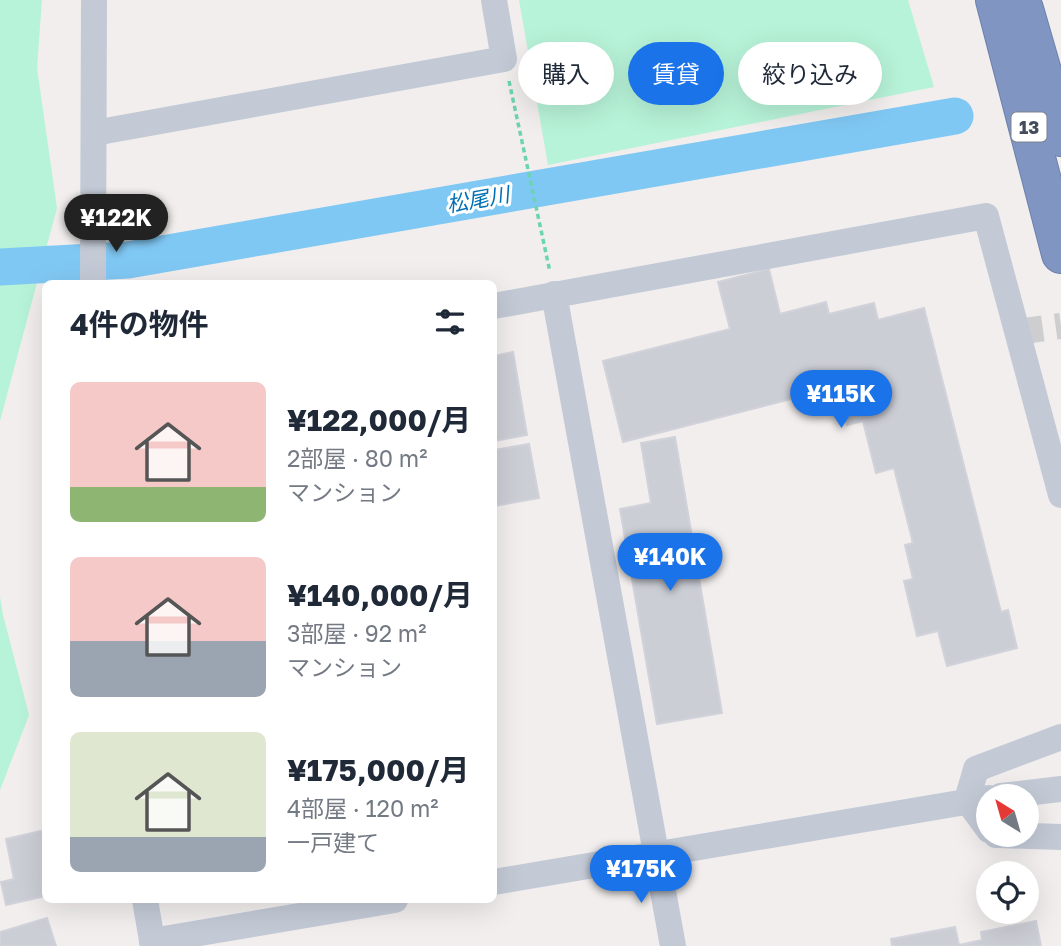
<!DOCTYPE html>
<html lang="ja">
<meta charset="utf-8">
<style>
body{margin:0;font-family:"Golos Text","Noto Sans JP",sans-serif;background:#f2f2f3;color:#1f2937;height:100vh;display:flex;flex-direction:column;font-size:26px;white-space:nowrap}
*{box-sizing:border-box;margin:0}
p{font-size:23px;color:#747a83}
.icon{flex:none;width:38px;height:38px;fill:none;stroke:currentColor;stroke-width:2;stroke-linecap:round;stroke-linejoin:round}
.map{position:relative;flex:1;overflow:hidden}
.sheet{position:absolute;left:42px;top:280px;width:455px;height:623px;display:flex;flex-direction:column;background:#fff;border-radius:10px;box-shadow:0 7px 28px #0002}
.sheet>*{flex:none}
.banner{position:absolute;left:518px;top:42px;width:438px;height:63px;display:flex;gap:14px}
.needle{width:46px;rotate:323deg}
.fabs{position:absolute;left:976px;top:784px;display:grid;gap:14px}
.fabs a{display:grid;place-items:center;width:63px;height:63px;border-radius:50%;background:#fff;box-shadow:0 7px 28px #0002;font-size:35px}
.price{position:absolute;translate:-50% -60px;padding:0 16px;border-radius:24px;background:#1a73e8;color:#fff;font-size:23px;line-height:46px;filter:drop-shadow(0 2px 4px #0008)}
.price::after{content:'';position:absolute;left:50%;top:42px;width:21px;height:16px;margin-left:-10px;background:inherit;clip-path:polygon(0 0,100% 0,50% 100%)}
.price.active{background:#222;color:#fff}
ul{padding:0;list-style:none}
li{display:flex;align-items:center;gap:21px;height:175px;padding:0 28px}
li span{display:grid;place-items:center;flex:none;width:196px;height:140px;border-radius:10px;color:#555}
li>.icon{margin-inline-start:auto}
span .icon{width:84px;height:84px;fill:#fffc;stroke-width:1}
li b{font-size:30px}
h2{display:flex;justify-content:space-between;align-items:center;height:84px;padding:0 28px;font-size:30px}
.tag{padding:0 24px;border-radius:32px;background:#fff;box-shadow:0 7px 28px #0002;font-size:24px;line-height:63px}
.tag.active{background:#1a73e8;color:#fff}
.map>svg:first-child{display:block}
</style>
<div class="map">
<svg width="1061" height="946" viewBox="0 0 1061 946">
<rect width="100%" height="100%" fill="#f1eeed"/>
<g fill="#b7f3d8">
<path d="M0,0H42L37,68L57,208L0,421Z"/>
<path d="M519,0H908L934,87L548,165Z"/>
<path d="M0,597L3,615L29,715L0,790Z"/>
</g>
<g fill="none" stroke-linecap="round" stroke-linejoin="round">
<path stroke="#80c8f4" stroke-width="37" d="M0,267L128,260L955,116"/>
</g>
<g fill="#ccced6" stroke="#d1d2da" stroke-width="2">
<path d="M769,269L780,314L826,302L829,314L874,303L878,320L924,308L1001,612L1008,610L1017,648L947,666L938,631L917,636L904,581L913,579L905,545L913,543L894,468L876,473L863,421L847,425L838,387L623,442L603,361L730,329L718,282Z"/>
<path d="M513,352L527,435L494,441V356Z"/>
<path d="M675,437L722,713L657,724L620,509L651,503L641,443Z"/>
<path d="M529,444L539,498L494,506V450Z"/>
<path d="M41,831L46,849V896L6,905L1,882L14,879L6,839Z"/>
<path d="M47,918L56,946H0V932Z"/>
<path d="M1036,921L1041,946H892L891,939L955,927L959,945L982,940L981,932Z"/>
</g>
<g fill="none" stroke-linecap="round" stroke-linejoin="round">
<path stroke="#ceced0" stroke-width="26" stroke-dasharray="26 13" stroke-linecap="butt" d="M1017,332L1061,326"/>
<g stroke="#6c80ad" stroke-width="40">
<g id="highway">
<path d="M995,0L1061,254"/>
<path d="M1024,9L1061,137"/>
</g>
</g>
<path stroke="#6cd4b2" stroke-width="3.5" stroke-dasharray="5 3.5" stroke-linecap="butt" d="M509,81L550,272"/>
<g stroke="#c3cad6" stroke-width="26">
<path d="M94,133L504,59L494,0"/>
<path d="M93,284L94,0"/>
<path d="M554,294L673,946"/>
<path d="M494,306L986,216L1061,495"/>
<path d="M1001,796L1061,789"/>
<path d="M989,830L967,800L976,769L1061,737"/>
<path d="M996,835L1061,837"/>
<path d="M494,882L989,798"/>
<path d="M145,900L153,946"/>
<path d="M152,941L395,900"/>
</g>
<use href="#highway" stroke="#8095c2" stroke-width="38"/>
</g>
<g text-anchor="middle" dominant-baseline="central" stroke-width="6" stroke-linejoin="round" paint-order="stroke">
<rect fill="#fff" stroke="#7c828e" stroke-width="2" x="1011.5" y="112.5" width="35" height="29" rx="5"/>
<g font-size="18" font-weight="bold" fill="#444d5d">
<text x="1029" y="127">13</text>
</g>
<g font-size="21" font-style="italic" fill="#0070b4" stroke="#fff">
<text transform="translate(478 199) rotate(-10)">松尾川</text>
</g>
</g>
</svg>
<div class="fabs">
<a><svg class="needle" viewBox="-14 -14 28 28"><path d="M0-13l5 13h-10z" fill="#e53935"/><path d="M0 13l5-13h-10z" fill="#747a83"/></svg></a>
<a><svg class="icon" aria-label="locate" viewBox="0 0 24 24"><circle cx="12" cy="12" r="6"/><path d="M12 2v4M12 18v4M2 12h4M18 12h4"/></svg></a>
</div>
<b class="price active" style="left:116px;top:254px">¥122K</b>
<b class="price" style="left:841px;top:430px">¥115K</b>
<b class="price" style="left:670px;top:593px">¥140K</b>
<b class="price" style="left:641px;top:905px">¥175K</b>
<div class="banner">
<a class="tag">購入</a>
<a class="tag active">賃貸</a>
<a class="tag">絞り込み</a>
</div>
<section class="sheet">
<h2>4件の物件<svg class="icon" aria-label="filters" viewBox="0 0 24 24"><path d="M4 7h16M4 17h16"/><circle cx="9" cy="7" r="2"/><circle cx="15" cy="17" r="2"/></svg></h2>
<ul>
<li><span style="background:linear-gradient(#f6c9c9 75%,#8fb573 0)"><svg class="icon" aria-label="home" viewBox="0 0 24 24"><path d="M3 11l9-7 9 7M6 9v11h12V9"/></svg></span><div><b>¥122,000/月</b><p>2部屋 · 80 m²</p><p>マンション</p></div></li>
<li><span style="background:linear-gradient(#f6c9c9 60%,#9aa5b1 0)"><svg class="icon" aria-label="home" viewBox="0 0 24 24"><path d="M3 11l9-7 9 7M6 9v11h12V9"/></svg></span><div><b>¥140,000/月</b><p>3部屋 · 92 m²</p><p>マンション</p></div></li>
<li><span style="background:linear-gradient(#dfe7d0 75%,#9aa5b1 0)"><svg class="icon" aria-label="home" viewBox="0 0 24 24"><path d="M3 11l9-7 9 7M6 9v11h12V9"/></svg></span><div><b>¥175,000/月</b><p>4部屋 · 120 m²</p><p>一戸建て</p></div></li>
</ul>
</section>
</div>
